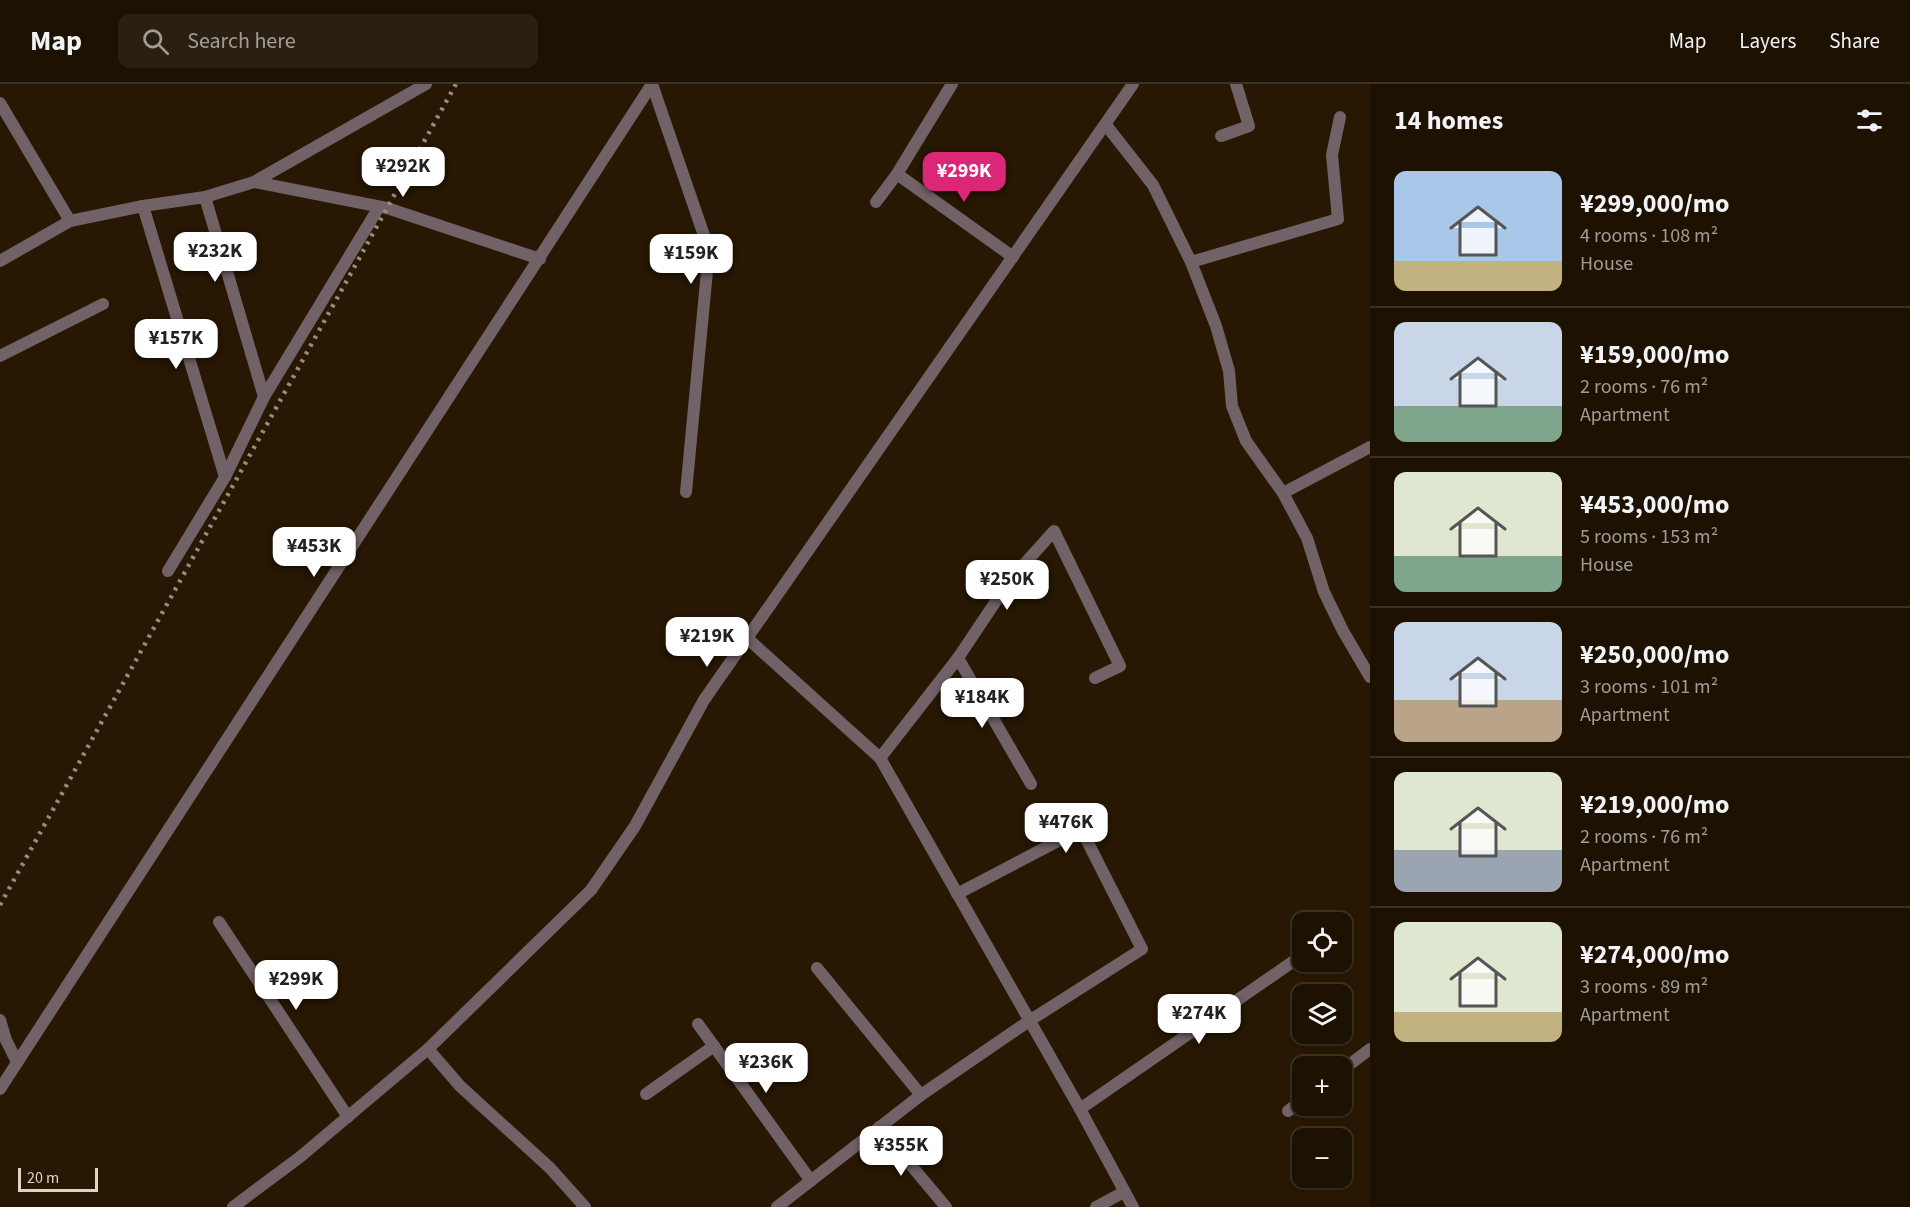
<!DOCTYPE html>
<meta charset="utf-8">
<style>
body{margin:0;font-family:"Source Sans 3",sans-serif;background:#2a1f11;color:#f1f3f6;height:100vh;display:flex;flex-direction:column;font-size:22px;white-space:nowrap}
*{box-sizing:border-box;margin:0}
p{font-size:20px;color:#a09d99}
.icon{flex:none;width:33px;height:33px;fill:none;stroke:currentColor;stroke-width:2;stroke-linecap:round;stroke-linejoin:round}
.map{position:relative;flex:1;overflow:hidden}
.drawer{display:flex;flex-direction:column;background:#1d1102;width:540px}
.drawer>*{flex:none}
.tools{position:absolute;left:1292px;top:828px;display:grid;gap:12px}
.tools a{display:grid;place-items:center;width:60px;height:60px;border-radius:12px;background:#1d1102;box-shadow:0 2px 4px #0004,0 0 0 2px #3b3124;font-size:30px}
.scale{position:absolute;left:18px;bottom:15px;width:80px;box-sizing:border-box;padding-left:6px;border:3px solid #dfd4c7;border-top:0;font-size:16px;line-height:21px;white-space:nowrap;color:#dfd4c7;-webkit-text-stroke:4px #271703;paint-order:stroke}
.price{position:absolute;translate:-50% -51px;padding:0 14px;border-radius:12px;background:#fff;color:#222;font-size:20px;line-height:39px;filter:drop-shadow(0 2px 3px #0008)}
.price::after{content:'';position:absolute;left:50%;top:36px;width:18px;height:14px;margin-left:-9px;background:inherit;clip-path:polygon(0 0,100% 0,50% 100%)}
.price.on{background:#db2777;color:#fff}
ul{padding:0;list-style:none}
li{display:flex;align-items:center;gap:18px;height:150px;padding:0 24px}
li+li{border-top:2px solid #3b3124}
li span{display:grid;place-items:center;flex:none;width:168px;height:120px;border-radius:12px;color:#555}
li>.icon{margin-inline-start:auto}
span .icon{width:72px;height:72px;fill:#fffc;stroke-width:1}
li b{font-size:26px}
h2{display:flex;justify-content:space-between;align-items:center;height:72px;padding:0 24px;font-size:26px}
header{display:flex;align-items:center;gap:36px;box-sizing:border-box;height:84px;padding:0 30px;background:#1d1102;border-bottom:2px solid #3b3124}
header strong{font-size:28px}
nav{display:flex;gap:33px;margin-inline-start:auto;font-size:21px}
.search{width:420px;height:54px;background:#2a1f11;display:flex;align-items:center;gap:15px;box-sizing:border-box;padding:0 21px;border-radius:12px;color:#a09d99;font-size:22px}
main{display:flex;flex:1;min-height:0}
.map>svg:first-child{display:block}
</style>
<header>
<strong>Map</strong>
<div class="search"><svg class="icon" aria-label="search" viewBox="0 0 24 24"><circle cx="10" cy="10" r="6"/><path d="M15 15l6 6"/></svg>Search here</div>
<nav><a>Map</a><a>Layers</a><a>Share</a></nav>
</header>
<main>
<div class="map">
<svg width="1370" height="1123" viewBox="0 0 1370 1123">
<rect width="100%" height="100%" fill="#271703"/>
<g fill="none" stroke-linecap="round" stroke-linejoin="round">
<g stroke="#706266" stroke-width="12">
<path d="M652,0L709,166L686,408"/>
<path d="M0,19L70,137L0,177"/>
<path d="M1106,41L1153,101L1191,178L1216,242L1229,287L1232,322L1246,357L1283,409L1307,454L1324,508L1343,547L1370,593"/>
<path d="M1221,52L1249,42L1236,0"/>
<path d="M897,90L1013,173"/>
<path d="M254,98L387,124L540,175"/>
<path d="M205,113L254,98L426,0"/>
<path d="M876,118L897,90L952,0"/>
<path d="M143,122L205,113L264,313"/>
<path d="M70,137L143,122L225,393L168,487"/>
<path d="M1191,178L1338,135L1332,71L1340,33"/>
<path d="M0,272L103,220"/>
<path d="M225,393L264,313L379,123"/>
<path d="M1283,409L1370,363"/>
<path d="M747,554L880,674L1080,1025L1133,1123"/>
<path d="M958,574L1031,700"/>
<path d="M880,674L958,574L1010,496L1054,447L1120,582L1095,594"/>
<path d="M219,838L348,1033"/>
<path d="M817,884L921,1011"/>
<path d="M0,936L6,956L17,978"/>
<path d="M698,940L811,1097"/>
<path d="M428,965L460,1002L550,1084L585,1123"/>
<path d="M1341,987L1370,965"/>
<path d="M646,1010L714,962"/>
<path d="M1080,1025L1301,872"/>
<path d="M1288,1027L1302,1016"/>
<path d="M879,1043L946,1123"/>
<path d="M233,1123L300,1073L428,965L591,806L635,742L704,616L1133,0"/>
<path d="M777,1123L921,1011L1029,937L1142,865L1081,745L957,810"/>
<path d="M1096,1123L1124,1108"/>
</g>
<path stroke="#706266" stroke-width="12" d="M0,1005L652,0"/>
<path stroke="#998c7d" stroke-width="4.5" stroke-dasharray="3 6" stroke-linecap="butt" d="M0,821L456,0"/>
</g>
</svg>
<div class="tools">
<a><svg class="icon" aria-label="locate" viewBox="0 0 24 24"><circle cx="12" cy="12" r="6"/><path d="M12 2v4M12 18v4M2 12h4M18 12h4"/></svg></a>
<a><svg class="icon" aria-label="layers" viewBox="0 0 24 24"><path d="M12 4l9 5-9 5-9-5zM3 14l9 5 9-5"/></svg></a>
<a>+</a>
<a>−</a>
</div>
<div class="scale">20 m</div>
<b class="price" style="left:403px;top:114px">¥292K</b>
<b class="price on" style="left:964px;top:119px">¥299K</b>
<b class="price" style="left:215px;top:199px">¥232K</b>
<b class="price" style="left:691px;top:201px">¥159K</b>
<b class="price" style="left:176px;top:286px">¥157K</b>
<b class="price" style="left:314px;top:494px">¥453K</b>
<b class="price" style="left:1007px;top:527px">¥250K</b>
<b class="price" style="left:707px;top:584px">¥219K</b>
<b class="price" style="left:982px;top:645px">¥184K</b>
<b class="price" style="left:1066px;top:770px">¥476K</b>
<b class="price" style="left:296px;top:927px">¥299K</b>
<b class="price" style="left:1199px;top:961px">¥274K</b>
<b class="price" style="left:766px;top:1010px">¥236K</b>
<b class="price" style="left:901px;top:1093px">¥355K</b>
</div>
<section class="drawer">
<h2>14 homes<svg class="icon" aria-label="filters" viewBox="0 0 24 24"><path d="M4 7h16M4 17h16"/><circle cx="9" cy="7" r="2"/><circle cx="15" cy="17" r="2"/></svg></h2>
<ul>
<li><span style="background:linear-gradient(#a9c7e8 75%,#c2b280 0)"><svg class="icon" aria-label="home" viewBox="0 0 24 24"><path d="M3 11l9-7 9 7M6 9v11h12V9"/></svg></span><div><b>¥299,000/mo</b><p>4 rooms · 108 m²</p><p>House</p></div></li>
<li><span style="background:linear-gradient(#c9d6e8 70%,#7fa58c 0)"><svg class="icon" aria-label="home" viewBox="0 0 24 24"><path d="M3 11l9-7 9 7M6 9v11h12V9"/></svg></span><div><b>¥159,000/mo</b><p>2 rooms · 76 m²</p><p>Apartment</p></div></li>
<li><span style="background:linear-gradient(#dfe7d0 70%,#7fa58c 0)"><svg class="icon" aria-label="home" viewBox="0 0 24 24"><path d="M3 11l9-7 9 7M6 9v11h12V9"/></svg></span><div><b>¥453,000/mo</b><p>5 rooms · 153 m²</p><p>House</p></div></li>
<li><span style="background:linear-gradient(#c9d6e8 65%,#b9a48a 0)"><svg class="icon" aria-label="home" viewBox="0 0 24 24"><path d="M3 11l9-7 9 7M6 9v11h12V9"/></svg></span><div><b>¥250,000/mo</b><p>3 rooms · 101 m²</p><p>Apartment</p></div></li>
<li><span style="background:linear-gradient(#dfe7d0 65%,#9aa5b1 0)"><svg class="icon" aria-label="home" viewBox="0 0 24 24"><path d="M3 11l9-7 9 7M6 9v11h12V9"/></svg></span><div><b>¥219,000/mo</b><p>2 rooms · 76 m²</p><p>Apartment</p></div></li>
<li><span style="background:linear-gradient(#dfe7d0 75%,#c2b280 0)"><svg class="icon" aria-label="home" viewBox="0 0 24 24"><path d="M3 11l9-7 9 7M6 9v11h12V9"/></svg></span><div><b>¥274,000/mo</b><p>3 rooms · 89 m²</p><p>Apartment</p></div></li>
</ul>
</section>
</main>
